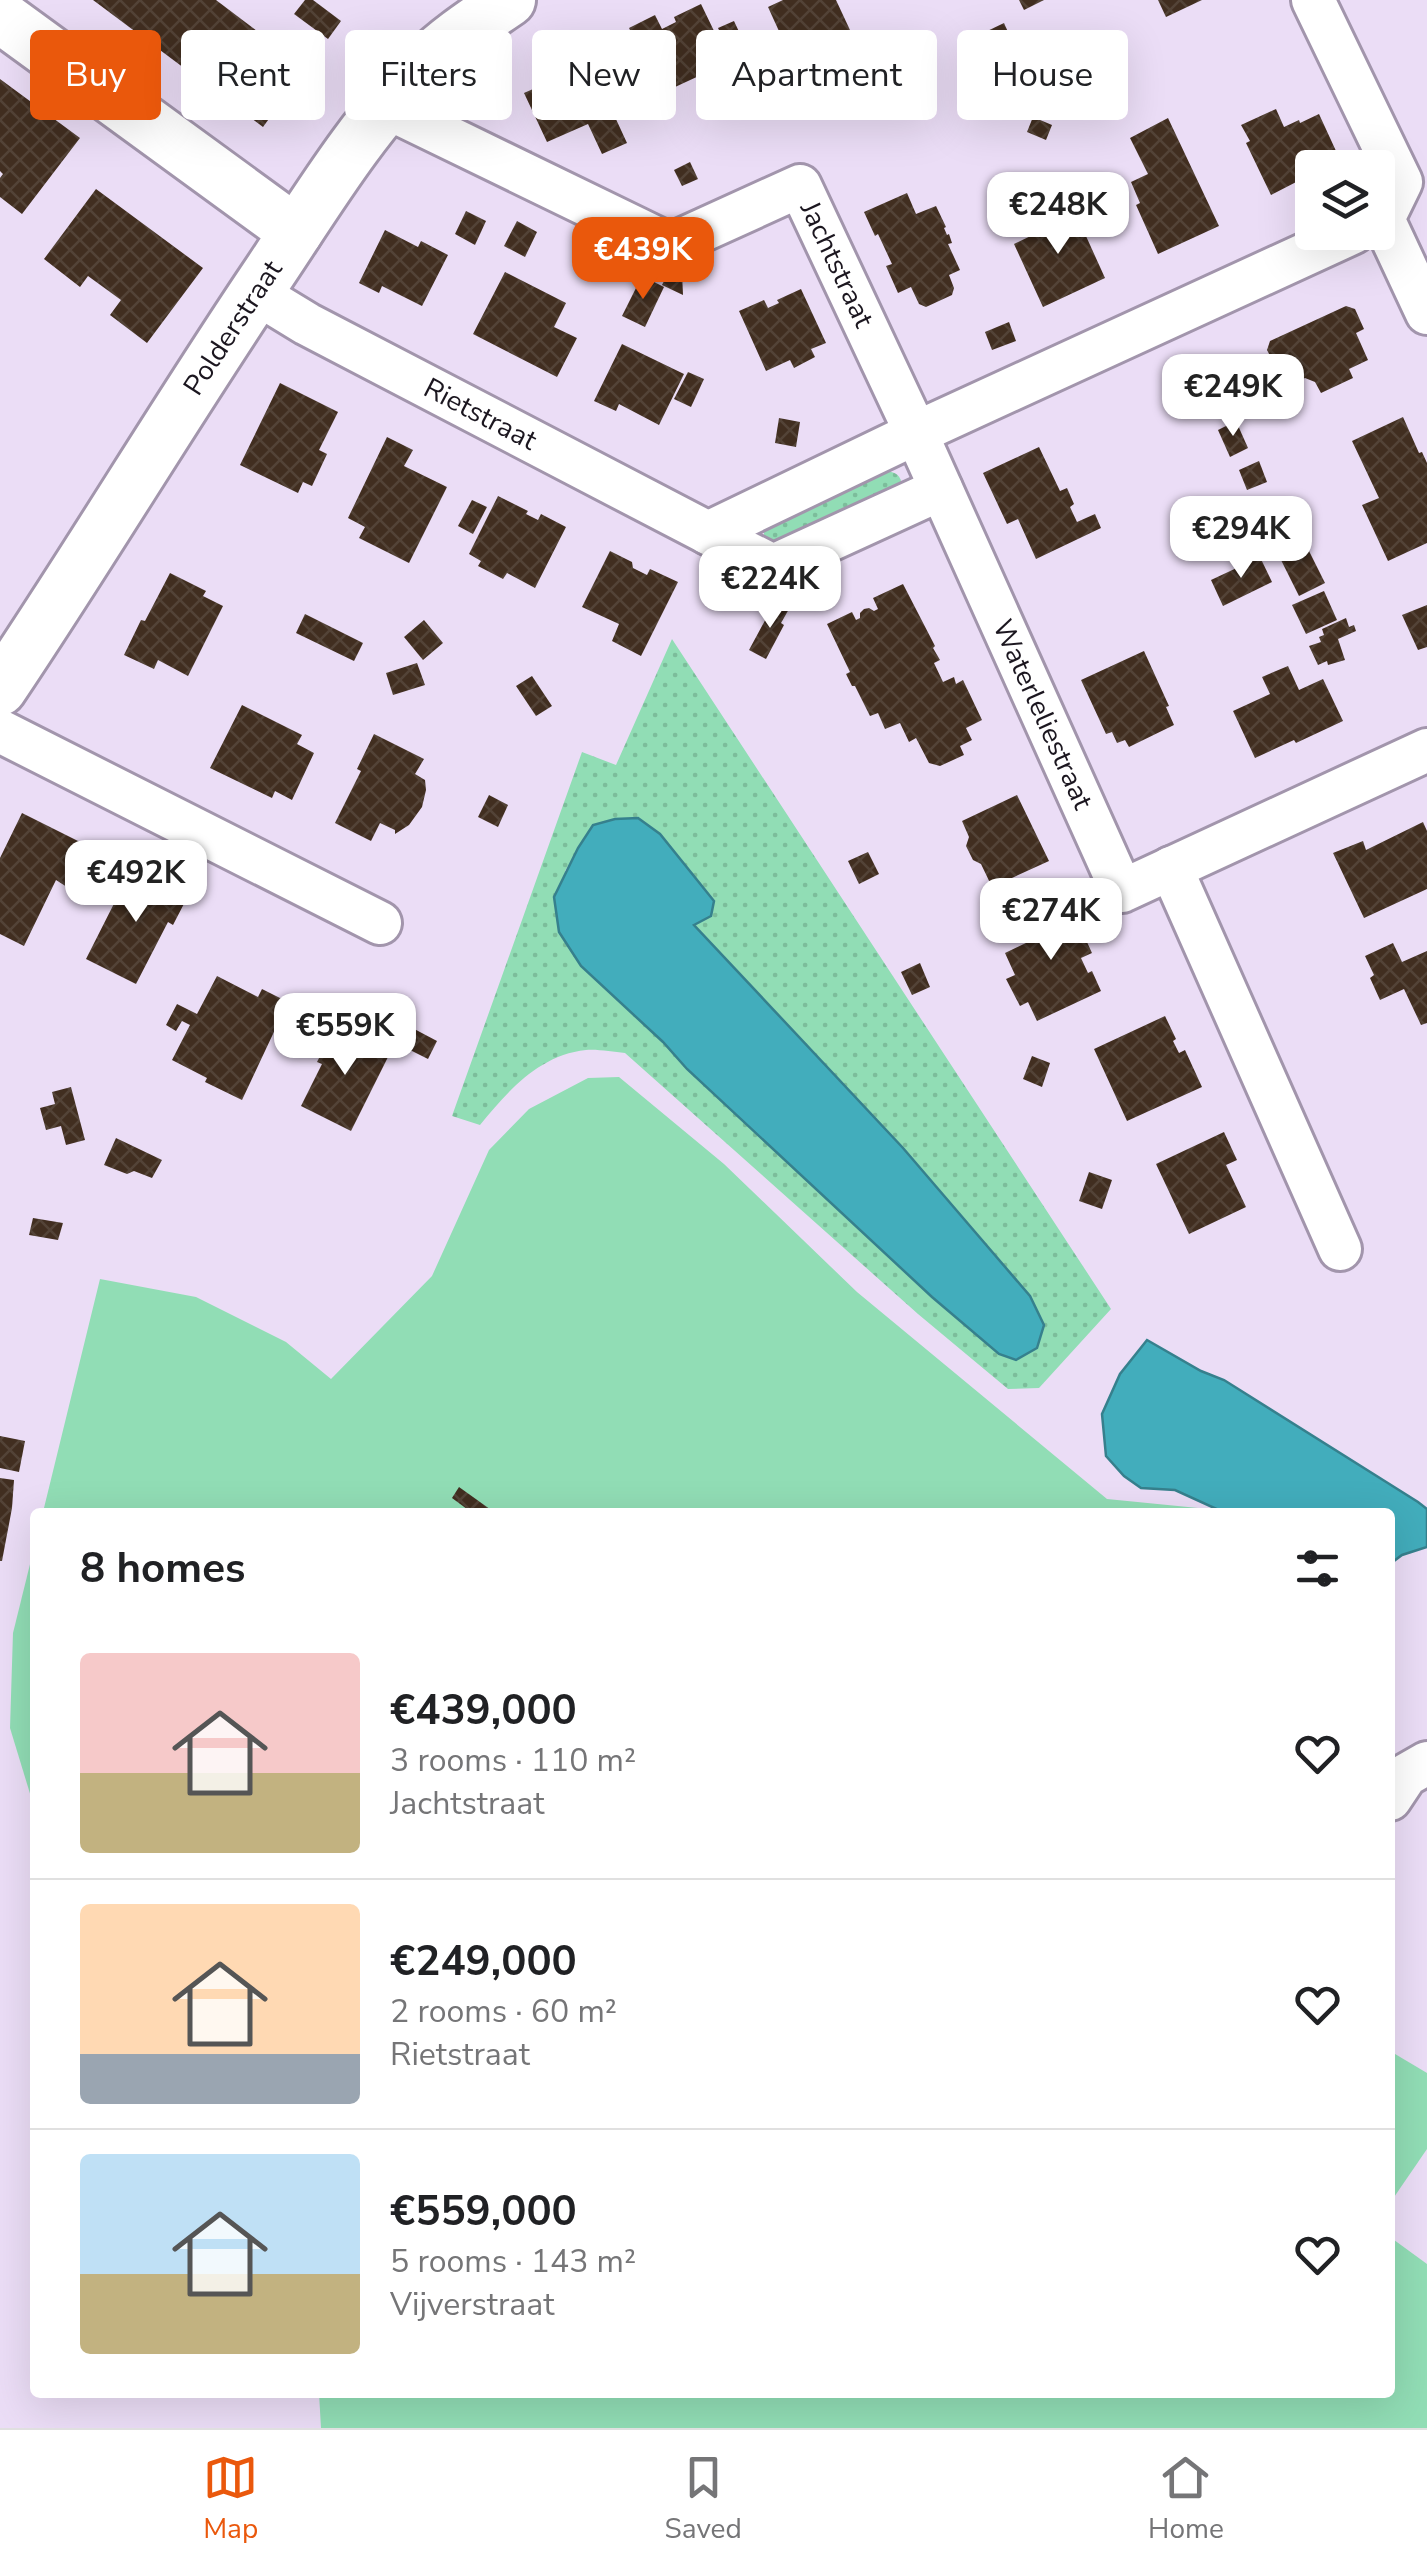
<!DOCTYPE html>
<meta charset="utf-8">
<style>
body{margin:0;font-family:"Nunito Sans",sans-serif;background:#f2f2f2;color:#202124;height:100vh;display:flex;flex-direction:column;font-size:38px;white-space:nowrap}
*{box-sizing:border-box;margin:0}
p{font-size:32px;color:#757577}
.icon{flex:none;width:55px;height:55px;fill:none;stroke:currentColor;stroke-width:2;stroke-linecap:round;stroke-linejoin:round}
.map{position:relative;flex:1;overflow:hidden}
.sheet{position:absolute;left:30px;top:1508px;width:1365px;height:890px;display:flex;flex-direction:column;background:#fff;border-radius:10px;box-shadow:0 10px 40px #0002}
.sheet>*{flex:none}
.hud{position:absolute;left:30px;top:30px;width:1368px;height:90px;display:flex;gap:20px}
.controls{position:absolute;left:1295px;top:150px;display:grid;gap:20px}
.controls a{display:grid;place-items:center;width:100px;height:100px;border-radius:10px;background:#fff;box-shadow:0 10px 40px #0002;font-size:50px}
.price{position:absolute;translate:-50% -85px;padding:0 22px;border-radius:20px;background:#fff;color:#222;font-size:32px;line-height:65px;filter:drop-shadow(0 2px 5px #0008)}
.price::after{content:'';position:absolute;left:50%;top:60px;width:30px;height:22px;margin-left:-15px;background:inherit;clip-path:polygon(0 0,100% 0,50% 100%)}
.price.selected{background:#ea580c;color:#fff}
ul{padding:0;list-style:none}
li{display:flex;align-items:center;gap:30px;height:250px;padding:0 50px}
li+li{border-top:2px solid #e0e0e0}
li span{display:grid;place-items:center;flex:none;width:280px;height:200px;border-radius:10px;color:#555}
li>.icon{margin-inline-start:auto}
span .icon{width:120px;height:120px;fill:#fffc;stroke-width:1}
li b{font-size:42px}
h2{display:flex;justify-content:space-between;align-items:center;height:120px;padding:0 50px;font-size:42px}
.tag{padding:0 35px;border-radius:10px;background:#fff;box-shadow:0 10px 40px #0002;font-size:35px;line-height:90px}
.tag.selected{background:#ea580c;color:#fff}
.dock{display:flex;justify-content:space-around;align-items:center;height:140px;border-top:2px solid #e0e0e0;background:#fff;font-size:28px;color:#757577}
.dock a{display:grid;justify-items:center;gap:5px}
.dock .selected{color:#ea580c}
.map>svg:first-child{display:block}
</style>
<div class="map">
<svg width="1427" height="2428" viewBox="0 0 1427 2428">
<defs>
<pattern id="grass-dots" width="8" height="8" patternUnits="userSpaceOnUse" patternTransform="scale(2.5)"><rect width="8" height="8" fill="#91ddb5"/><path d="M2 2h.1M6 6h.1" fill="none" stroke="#7cbd9b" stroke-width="1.8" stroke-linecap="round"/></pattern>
<pattern id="building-cross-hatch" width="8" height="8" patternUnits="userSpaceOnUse" patternTransform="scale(2.5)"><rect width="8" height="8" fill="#412e20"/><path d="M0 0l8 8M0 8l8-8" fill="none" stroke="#534337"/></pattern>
</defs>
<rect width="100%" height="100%" fill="#ebddf6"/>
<g fill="url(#grass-dots)" fill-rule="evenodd">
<path d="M885,471C896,472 901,475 902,486L783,549L764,538V532L769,526Z"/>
<path d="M672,639L1111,1309L1039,1388L1008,1389L918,1314L625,1053C613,1052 598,1049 586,1050C539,1055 508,1091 480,1125L452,1116L582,752L616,765ZM593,826L660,834L714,901L711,916L693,925L903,1148L1030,1296L999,1354L932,1297L687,1069L663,1042L565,871Z"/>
</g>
<g fill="#91ddb5">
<path d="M619,1077L724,1164L857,1292L1107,1499L1198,1508L1205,1512H43L100,1279L196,1297L286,1342L331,1379L432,1276L489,1150L529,1109L588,1078Z"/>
<path d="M35,1544V1810L10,1728L13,1633Z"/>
<path d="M1390,2051L1427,2073V2149L1390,2203Z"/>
<path d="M1390,2237L1427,2264V2428H321L319,2393L1390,2392Z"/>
</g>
<g fill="#42adbc" stroke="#36808d" stroke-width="2.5">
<path d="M638,818L660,834L714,901L711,916L694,925L903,1148L1030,1296L1044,1325L1037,1348L1016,1360L999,1354L932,1297L687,1069L663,1042L581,966L559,932L554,897L578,848L593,825L615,819Z"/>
<path d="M1147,1340L1201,1371L1224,1380L1418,1502L1427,1509V1547L1402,1555L1390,1564V1512H1223L1175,1490L1141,1488L1124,1476L1106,1456L1102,1414L1120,1374Z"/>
</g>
<g fill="url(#building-cross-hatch)">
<path d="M93,0H216L306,68L263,127Z"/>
<path d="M305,0H313L341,21L328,39L294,14Z"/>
<path d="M783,0H836L863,58L804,86L768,7Z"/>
<path d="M1019,0H1044L1024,10Z"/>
<path d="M1158,0H1202L1166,17Z"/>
<path d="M701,4L729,62L660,94L629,28L655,15L662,29L676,22L674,17Z"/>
<path d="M734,21L748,51L733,59L718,28Z"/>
<path d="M1004,23L1020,59L998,69L981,34Z"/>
<path d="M585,52L627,143L602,154L588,124L547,142L524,93L565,75L560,64Z"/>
<path d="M1015,67L1025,89L987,108L976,86Z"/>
<path d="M0,79L80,138L22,214L0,197V178L3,174L0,171Z"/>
<path d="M1276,109L1284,127L1299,120L1300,123L1319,114L1342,164L1335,168H1312V182L1305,186L1302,179L1271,195L1246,143L1250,141L1241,125Z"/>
<path d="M1033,117L1052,125L1046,140L1027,132Z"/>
<path d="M1168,118L1219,226L1158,254L1136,205L1140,203L1131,182L1148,174L1130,138Z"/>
<path d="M690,162L698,179L682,186L674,170Z"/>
<path d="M96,189L203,268L147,343L110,315L121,300L88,276L80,287L44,259Z"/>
<path d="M907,193L916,214L936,206L946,227L944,228L947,235L949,234L952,243L948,244L960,270L949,275L954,288L952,295L926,307L919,304L911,287L898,293L886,266L892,264L878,234L875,236L864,212Z"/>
<path d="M1053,206L1054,210L1060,207L1066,219L1076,214L1105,278L1043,307L1014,244L1037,233L1031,221L1037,218L1035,214Z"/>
<path d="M466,211L486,221L475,245L455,234Z"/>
<path d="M517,221L537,232L525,257L504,246Z"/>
<path d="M385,230L418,247L421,241L448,255L422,306L382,286L379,293L359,283Z"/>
<path d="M671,267L682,272L683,295L662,285Z"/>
<path d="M505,272L566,303L554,327L577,338L557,377L473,334Z"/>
<path d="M642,276L664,287L645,327L622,316Z"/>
<path d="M801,289L826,343L811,349L815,357L794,368L790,360L766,371L739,311L764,300L768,308L779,303L777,300Z"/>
<path d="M1346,306L1355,309L1364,329L1356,333L1368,360L1349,369L1353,378L1321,393L1315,382L1305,378L1286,387L1267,350L1270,341Z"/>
<path d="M1009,322L1016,341L992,350L985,332Z"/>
<path d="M622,344L684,374L659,425L619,404L616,411L594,401Z"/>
<path d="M688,372L704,379L691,407L674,399Z"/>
<path d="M280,383L338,412L319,450L327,454L312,486L303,482L298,493L240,465Z"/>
<path d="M1403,417L1419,453L1422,452L1427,463V543L1388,561L1362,505L1379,498L1352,441Z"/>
<path d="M779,418L800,422L796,447L775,443Z"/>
<path d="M1236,421L1248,448L1230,457L1218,430Z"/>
<path d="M387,437L413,450L404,466L447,487L409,563L359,538L365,527L348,518Z"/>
<path d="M1039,447L1060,491L1067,488L1074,504L1070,507L1077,522L1095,514L1101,528L1036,559L1018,519L1007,524L983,473Z"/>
<path d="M1259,461L1267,482L1247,490L1239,470Z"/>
<path d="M498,496L528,511L526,514L538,520L541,514L566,527L535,588L507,573L503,579L478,566L481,561L469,554Z"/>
<path d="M472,500L487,507L473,534L458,526Z"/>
<path d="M1307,547L1325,583L1299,596L1281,560Z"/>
<path d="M610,551L632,562L633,568L647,575L650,569L678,582L641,656L612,641L619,624L582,607Z"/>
<path d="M1260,557L1272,582L1223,606L1211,580Z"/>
<path d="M170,573L206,591L203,596L223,606L188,676L158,660L154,669L124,655L141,620L145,621Z"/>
<path d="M903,584L935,646L933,648L940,660L934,663L943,682L954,677L956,684L963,680L982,720L966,728L972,740L960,746L964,755L940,766L929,763L916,738L909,742L900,723L885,729L878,713L870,716L855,686H852L846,674L850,672L827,624L852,612L856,620L860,618V613L864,609L869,608L874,611L878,609L873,598Z"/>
<path d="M1324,591L1337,620L1306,634L1292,605Z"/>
<path d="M775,602L789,609L781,623L784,625L766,659L749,650Z"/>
<path d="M1427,605V647L1418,650L1402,615Z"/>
<path d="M305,614L363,643L354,661L296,633Z"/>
<path d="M1346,618L1349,627L1354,625L1356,631L1338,639L1345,660L1328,665L1327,661L1318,665L1309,646L1321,642L1319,637L1324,635L1322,629Z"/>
<path d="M424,620L443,643L423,660L404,637Z"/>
<path d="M1144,651L1169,706L1166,707L1174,725L1129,747L1125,740L1117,743L1112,732L1106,734L1081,680Z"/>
<path d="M417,663L425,685L393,695L386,673Z"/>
<path d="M1288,666L1299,690L1323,679L1343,721L1296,743L1294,740L1255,758L1233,711L1270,694L1262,677Z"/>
<path d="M532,676L552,706L536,716L516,686Z"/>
<path d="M242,705L302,735L297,744L314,753L292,800L275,791L272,798L210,768Z"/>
<path d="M374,734L424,759L415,774L425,780L426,790L422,807L409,825L395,834V830L380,823L371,841L335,823L361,771L357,769Z"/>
<path d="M489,795L508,805L498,827L478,817Z"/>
<path d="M1017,795L1049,861L992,887L981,864L973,860L966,846L969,837L962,821Z"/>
<path d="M22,813L88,846L67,887L56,880L24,946L0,934V858Z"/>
<path d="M1423,822L1427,831V889L1364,918L1333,853L1363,841L1366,850Z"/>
<path d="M94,852L109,859L94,890L79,883Z"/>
<path d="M868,852L879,874L859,884L848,861Z"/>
<path d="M132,868L188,896L173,925L168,922L136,984L86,959Z"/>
<path d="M1059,898L1069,922L1076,918L1092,953L1081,958L1088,973L1092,971L1101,991L1037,1021L1028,1002L1020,1006L1006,979L1015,975L1005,953L1030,941L1018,918Z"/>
<path d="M1393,943L1402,962L1427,951V1023L1421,1025L1404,989L1380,1000L1370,978L1374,975L1365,956Z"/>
<path d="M920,963L930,987L912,995L901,972Z"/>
<path d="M217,976L258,997L262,989L288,1002L242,1100L205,1082L207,1078L172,1060L190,1025L182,1021L176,1031L166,1025L177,1004L197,1014Z"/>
<path d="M1165,1016L1176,1039L1173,1041L1179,1053L1185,1050L1202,1087L1127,1121L1094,1049Z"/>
<path d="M401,1022L437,1041L428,1059L392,1041Z"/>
<path d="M336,1025L390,1053L351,1131L301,1106L322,1064L317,1062Z"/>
<path d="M1032,1056L1050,1063L1042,1087L1023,1079Z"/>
<path d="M71,1087L85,1140L66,1145L61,1126L46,1130L40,1108L55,1104L52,1092Z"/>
<path d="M1224,1132L1237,1160L1226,1165L1246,1207L1189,1234L1156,1164Z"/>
<path d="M116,1138L162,1160L152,1178L134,1171L127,1174L104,1165Z"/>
<path d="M1089,1172L1112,1180L1102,1209L1079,1201Z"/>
<path d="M33,1218L63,1223L58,1240L29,1235Z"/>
<path d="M0,1436L25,1441L19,1472L0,1468Z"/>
<path d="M0,1478L14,1480L12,1508L2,1561H0Z"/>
<path d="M459,1487L494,1512H471L452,1498Z"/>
</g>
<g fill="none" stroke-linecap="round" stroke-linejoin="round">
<g stroke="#a295ac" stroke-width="48">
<g id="minor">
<path d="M1313,0L1401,182L1383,219L1427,313"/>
<path id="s1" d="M386,107L670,245L800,186L916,433L1122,891L1427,750"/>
<path id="s2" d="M256,293L307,324L708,533L916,433L1354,232"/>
<path d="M708,533L773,566L941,489"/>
<path d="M0,731L380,923"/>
<path d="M1171,868L1340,1249"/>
<path d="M1390,1799L1406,1775L1427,1763"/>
</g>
</g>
<g stroke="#a295ac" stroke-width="58">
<g id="tertiary">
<path d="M0,16L296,232"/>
<path id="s3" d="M0,689C90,555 173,416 263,282C313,208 360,127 425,64C450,39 480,20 509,0"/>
</g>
</g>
<use href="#minor" stroke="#fff" stroke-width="42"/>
<use href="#tertiary" stroke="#fff" stroke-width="52"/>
</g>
<g text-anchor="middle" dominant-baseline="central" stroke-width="10" stroke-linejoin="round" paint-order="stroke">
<g font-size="28" fill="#1b161f" stroke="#ebddf6">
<text stroke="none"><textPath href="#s1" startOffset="545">Jachtstraat</textPath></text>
<text stroke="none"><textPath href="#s3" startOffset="430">Polderstraat</textPath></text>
<text stroke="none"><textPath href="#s2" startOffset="255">Rietstraat</textPath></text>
<text stroke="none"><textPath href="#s1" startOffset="1040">Waterleliestraat</textPath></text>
</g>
</g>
</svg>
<div class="controls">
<a><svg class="icon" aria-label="layers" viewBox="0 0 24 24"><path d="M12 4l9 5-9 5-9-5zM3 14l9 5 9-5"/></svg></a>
</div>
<b class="price" style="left:1058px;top:257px">€248K</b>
<b class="price selected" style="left:643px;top:302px">€439K</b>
<b class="price" style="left:1233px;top:439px">€249K</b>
<b class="price" style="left:1241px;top:581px">€294K</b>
<b class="price" style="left:770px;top:631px">€224K</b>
<b class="price" style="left:136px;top:925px">€492K</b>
<b class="price" style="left:1051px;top:963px">€274K</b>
<b class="price" style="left:345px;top:1078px">€559K</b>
<div class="hud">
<a class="tag selected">Buy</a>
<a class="tag">Rent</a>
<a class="tag">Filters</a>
<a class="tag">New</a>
<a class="tag">Apartment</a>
<a class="tag">House</a>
</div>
<section class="sheet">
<h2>8 homes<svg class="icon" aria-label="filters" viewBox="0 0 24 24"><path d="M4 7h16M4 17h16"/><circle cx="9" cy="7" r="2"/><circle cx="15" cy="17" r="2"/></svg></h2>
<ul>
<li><span style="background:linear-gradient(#f6c9c9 60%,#c2b280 0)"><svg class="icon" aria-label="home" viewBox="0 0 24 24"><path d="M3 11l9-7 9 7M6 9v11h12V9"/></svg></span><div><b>€439,000</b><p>3 rooms · 110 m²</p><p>Jachtstraat</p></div><svg class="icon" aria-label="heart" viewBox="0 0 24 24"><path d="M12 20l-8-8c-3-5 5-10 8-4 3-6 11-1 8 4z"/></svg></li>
<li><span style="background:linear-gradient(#ffd9b3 75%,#9aa5b1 0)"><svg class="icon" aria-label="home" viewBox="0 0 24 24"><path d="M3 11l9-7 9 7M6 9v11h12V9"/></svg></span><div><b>€249,000</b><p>2 rooms · 60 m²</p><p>Rietstraat</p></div><svg class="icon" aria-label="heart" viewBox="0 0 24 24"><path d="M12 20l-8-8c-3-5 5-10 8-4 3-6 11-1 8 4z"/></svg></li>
<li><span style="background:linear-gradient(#bfe0f5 60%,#c2b280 0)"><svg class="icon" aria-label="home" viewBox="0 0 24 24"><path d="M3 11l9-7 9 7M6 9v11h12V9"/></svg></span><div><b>€559,000</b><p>5 rooms · 143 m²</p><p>Vijverstraat</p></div><svg class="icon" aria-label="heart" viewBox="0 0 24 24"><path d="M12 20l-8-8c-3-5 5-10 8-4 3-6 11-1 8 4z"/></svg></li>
</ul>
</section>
</div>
<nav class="dock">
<a class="selected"><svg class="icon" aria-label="map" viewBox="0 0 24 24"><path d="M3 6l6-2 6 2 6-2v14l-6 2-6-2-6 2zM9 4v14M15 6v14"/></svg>Map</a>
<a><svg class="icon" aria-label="saved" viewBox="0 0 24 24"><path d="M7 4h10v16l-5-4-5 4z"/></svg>Saved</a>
<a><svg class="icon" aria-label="home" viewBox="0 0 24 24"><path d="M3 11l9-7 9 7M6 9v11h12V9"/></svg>Home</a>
</nav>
